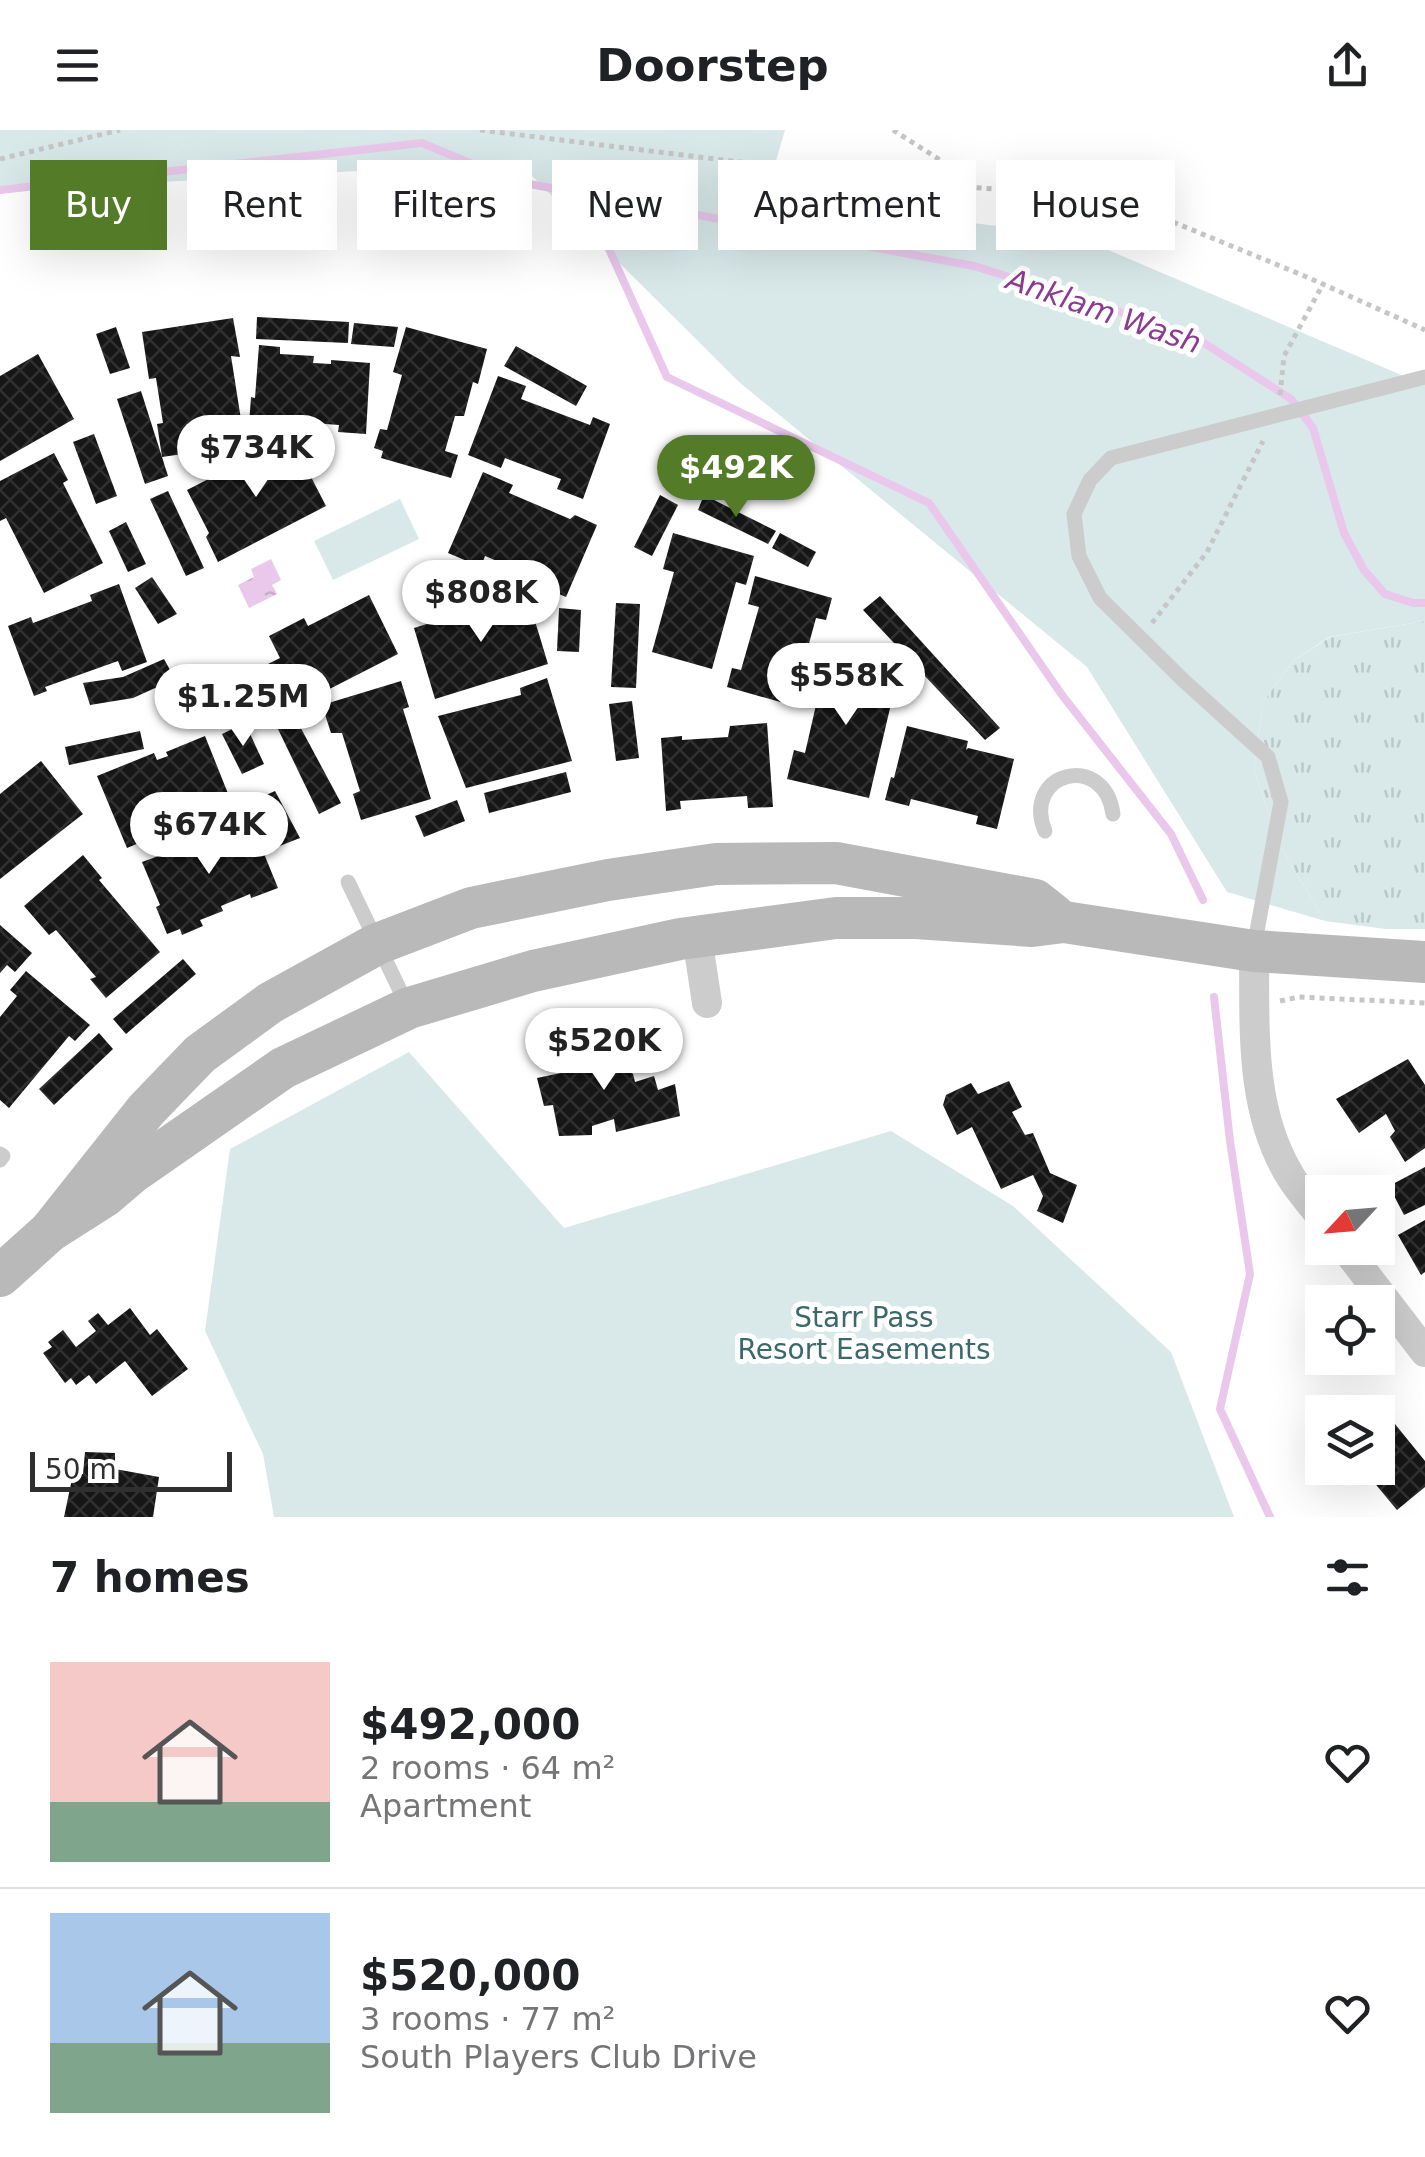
<!DOCTYPE html>
<meta charset="utf-8">
<style>
body{margin:0;font-family:"DejaVu Sans",sans-serif;background:#f6f6f6;color:#202124;height:100vh;display:flex;flex-direction:column;font-size:38px;white-space:nowrap}
*{box-sizing:border-box;margin:0}
p{font-size:32px;color:#757577}
.icon{flex:none;width:55px;height:55px;fill:none;stroke:currentColor;stroke-width:2;stroke-linecap:round;stroke-linejoin:round}
.map{position:relative;height:1387px;overflow:hidden}
.details{display:flex;flex-direction:column;background:#fff;flex:1}
.details>*{flex:none}
.banner{position:absolute;left:30px;top:30px;width:1365px;height:90px;display:flex;gap:20px}
.needle{width:65px;rotate:244deg}
.fabs{position:absolute;left:1305px;top:1045px;display:grid;gap:20px}
.fabs a{display:grid;place-items:center;width:90px;height:90px;border-radius:0px;background:#fff;box-shadow:0 10px 40px #0002;font-size:50px}
.scale{position:absolute;left:30px;bottom:25px;width:202px;box-sizing:border-box;padding-left:10px;border:5px solid #2f2f2f;border-top:0;font-size:28px;line-height:35px;white-space:nowrap;color:#2f2f2f;-webkit-text-stroke:8px #fff;paint-order:stroke}
.price{position:absolute;translate:-50% -85px;padding:0 22px;border-radius:35px;background:#fff;color:#222;font-size:32px;line-height:65px;filter:drop-shadow(0 2px 5px #0008)}
.price::after{content:'';position:absolute;left:50%;top:60px;width:30px;height:22px;margin-left:-15px;background:inherit;clip-path:polygon(0 0,100% 0,50% 100%)}
.price.on{background:#547b28;color:#fff}
ul{padding:0;list-style:none}
li{display:flex;align-items:center;gap:30px;height:250px;padding:0 50px}
li+li{border-top:2px solid #e0e0e0}
li span{display:grid;place-items:center;flex:none;width:280px;height:200px;border-radius:0px;color:#555}
li>.icon{margin-inline-start:auto}
span .icon{width:120px;height:120px;fill:#fffc;stroke-width:1}
li b{font-size:42px}
h2{display:flex;justify-content:space-between;align-items:center;height:120px;padding:0 50px;font-size:42px}
.tag{padding:0 35px;border-radius:0px;background:#fff;box-shadow:0 10px 40px #0002;font-size:35px;line-height:90px}
.tag.on{background:#547b28;color:#fff}
header{display:flex;justify-content:space-between;align-items:center;height:130px;padding:0 50px;background:#fff;font-size:45px;font-weight:600}
.map>svg:first-child{display:block}
</style>
<header><svg class="icon" aria-label="menu" viewBox="0 0 24 24"><path d="M4 6h16M4 12h16M4 18h16"/></svg>Doorstep<svg class="icon" aria-label="share" viewBox="0 0 24 24"><path d="M12 15V3M7 8l5-5 5 5M5 13v7h14v-7"/></svg></header>
<div class="map">
<svg width="1425" height="1387" viewBox="0 0 1425 1387">
<defs>
<pattern id="grass-tufts" width="24" height="20" patternUnits="userSpaceOnUse" patternTransform="scale(2.5)"><rect width="24" height="20" fill="#d9e9e9"/><path d="M3 7l-1-3M5 7V3M7 7l1-3M15 17l-1-3M17 17v-4M19 17l1-3" fill="none" stroke="#bbc8c8"/></pattern>
<pattern id="water-ripples" width="26" height="14" patternUnits="userSpaceOnUse" patternTransform="scale(2.5)"><rect width="26" height="14" fill="#e9c8ec"/><path d="M2 4q2-2 4 0t4 0M15 11q2-2 4 0t4 0" fill="none" stroke="#c8accb"/></pattern>
<pattern id="building-cross-hatch" width="8" height="8" patternUnits="userSpaceOnUse" patternTransform="scale(2.5)"><rect width="8" height="8" fill="#161616"/><path d="M0 0l8 8M0 8l8-8" fill="none" stroke="#303030"/></pattern>
</defs>
<rect width="100%" height="100%" fill="#fff"/>
<path fill="url(#grass-tufts)" d="M1425,491V799H1386L1325,791L1278,713L1254,639L1263,572L1293,531L1330,507Z"/>
<g fill="#d9e9e9">
<path d="M0,0H785L765,68L1073,105L1425,255V491L1329,507L1293,531L1263,572L1254,639L1278,713L1325,791L1227,762L1087,537L739,252L518,32L0,61Z"/>
<path d="M400,369L419,409L333,450L314,411Z"/>
<path d="M1421,624H1425V685L1406,671C1400,649 1397,634 1421,624Z"/>
<path d="M409,922L564,1098L891,1001L1013,1076L1171,1222L1234,1387H274L263,1324L205,1201L230,1019Z"/>
</g>
<path fill="url(#water-ripples)" d="M271,429L281,450L272,455L277,464L249,478L238,455L254,447L251,439Z"/>
<g fill="none" stroke-linecap="round" stroke-linejoin="round">
<g stroke="#e9c8ec" stroke-width="8">
<path d="M0,60L422,13L513,51L974,136L1190,204L1291,269L1313,298L1344,403L1364,440L1385,464L1413,473H1425"/>
<path d="M584,64L667,247L929,373L1062,565L1171,704L1203,770L1202,768"/>
<path d="M1214,867L1230,1011L1250,1144L1220,1279L1270,1387"/>
</g>
</g>
<g fill="url(#building-cross-hatch)">
<path d="M257,187L349,192L348,213L256,209Z"/>
<path d="M233,188L240,227L231,226L245,315L162,327L157,294L163,293L156,248L149,249L142,202Z"/>
<path d="M354,193L398,197L394,217L351,214Z"/>
<path d="M116,197L130,238L110,244L96,204Z"/>
<path d="M406,197L487,219L478,254L473,252L464,286H455L445,321L458,325L451,348L381,328L383,321L374,318L380,299L387,300L402,245L393,242Z"/>
<path d="M259,215L280,217V224L314,226L313,233L331,234V230L370,233L366,304L338,302L339,295L285,291V297L249,295L251,267L255,268Z"/>
<path d="M516,216L587,256L576,276L504,236Z"/>
<path d="M38,224L74,289L0,331V246Z"/>
<path d="M498,246L526,256L521,269L590,295L593,287L610,294L583,369L557,359L561,349L505,328L501,338L468,325Z"/>
<path d="M141,261L168,346L145,354L117,269Z"/>
<path d="M94,304L117,366L96,374L73,312Z"/>
<path d="M292,310L326,376L218,432L206,407L209,403L187,360L238,334L241,340L255,332L254,330Z"/>
<path d="M54,323L68,350L63,353L103,433L44,463L6,388L0,391V351Z"/>
<path d="M483,342L513,355L509,363L570,389L575,385L597,395L566,467L538,455L540,449L485,426L481,437L448,423Z"/>
<path d="M168,361L204,438L186,446L150,369Z"/>
<path d="M660,365L678,375L652,426L634,417Z"/>
<path d="M704,365L776,401L768,414L698,380Z"/>
<path d="M126,392L146,434L128,442L109,401Z"/>
<path d="M673,403L754,426L746,455L736,452L712,539L652,522L674,442L663,439Z"/>
<path d="M780,403L816,422L808,437L772,418Z"/>
<path d="M755,446L832,468L826,490L816,488L797,557L803,559L798,577L727,557L732,538L741,540L759,477L748,474Z"/>
<path d="M152,447L177,484L158,494L135,458Z"/>
<path d="M119,454L147,532L122,541L118,531L45,557L47,561L34,566L8,496L31,487L33,493L92,471L90,465Z"/>
<path d="M525,458L548,534L435,569L414,498L494,473L493,468Z"/>
<path d="M369,465L398,524L306,571L292,545L273,554L264,536L280,528L269,506L304,488L308,496Z"/>
<path d="M880,466L1000,598L985,610L863,480Z"/>
<path d="M616,473L640,474L636,558L611,557Z"/>
<path d="M559,478L581,480L579,522L557,521Z"/>
<path d="M822,526L898,544L869,668L787,649L794,620L805,623L819,562L814,561Z"/>
<path d="M164,529L175,549L133,568L90,575L83,553L123,547Z"/>
<path d="M547,548L572,631L466,658L438,586L521,565L520,558Z"/>
<path d="M401,551L409,577L403,579L431,669L361,690L353,664L360,661L342,603H331L322,575Z"/>
<path d="M632,571L639,628L616,631L609,574Z"/>
<path d="M296,589L341,673L319,684L277,597Z"/>
<path d="M245,593L264,634L242,644L222,604Z"/>
<path d="M767,593L773,677L748,678L747,666L680,671L681,679L666,681L661,608L682,606V610L728,607L730,596Z"/>
<path d="M907,596L968,611L966,620L968,618L1014,629L997,699L976,694L978,686L911,669L909,676L885,670L891,647L894,648Z"/>
<path d="M140,601L144,619L69,635L65,617Z"/>
<path d="M205,606L231,671L215,678L213,673L155,696L158,705L127,718L97,646L154,623L157,630L168,626L166,622Z"/>
<path d="M41,631L83,684L0,749V664Z"/>
<path d="M566,642L571,662L489,683L484,663Z"/>
<path d="M275,661L300,708L277,717L253,671Z"/>
<path d="M457,670L465,691L424,707L415,686Z"/>
<path d="M249,687L278,758L251,768L250,764L221,776L223,781L200,790L203,796L182,805L180,799L167,804L156,777L160,775L142,732L194,713L198,722L212,717L208,708L233,698L232,694Z"/>
<path d="M83,725L102,748L99,750L160,822L106,868L90,849L96,847L56,800L49,805L24,776Z"/>
<path d="M0,795L32,823L15,842L7,835L0,843Z"/>
<path d="M183,829L196,844L126,904L113,889Z"/>
<path d="M26,841L90,895L75,911L69,906L9,978L0,970V887L17,866L10,860Z"/>
<path d="M609,895L613,901L616,924L611,930L633,944L635,952L654,946L658,960L675,954L680,986L616,1002L614,989L592,996V1005L559,1006L553,975L544,976L537,948L561,943L566,924L586,921L587,911L602,907Z"/>
<path d="M99,903L113,919L54,975L39,959Z"/>
<path d="M1408,929L1425,955V1018L1405,1032L1390,1007L1395,1001L1386,984L1359,1003L1336,969Z"/>
<path d="M1009,951L1022,977L1012,982L1025,1005L1033,1003L1050,1043L1077,1055L1063,1093L1037,1081L1043,1066L1033,1045L1001,1059L972,997L957,1005L943,975L946,965L971,953L978,964Z"/>
<path d="M1425,1037V1075L1404,1085L1389,1056Z"/>
<path d="M1425,1090V1142L1421,1145L1398,1105Z"/>
<path d="M130,1178L150,1205L157,1199L188,1239L152,1266L125,1231L96,1254L89,1245L76,1255L71,1248L65,1253L43,1223L52,1217L48,1212L63,1200L76,1217L96,1201L88,1191L98,1183L108,1195Z"/>
<path d="M1378,1273L1425,1331V1357L1397,1380L1362,1338H1378V1282H1367Z"/>
<path d="M85,1322L115,1323V1339L159,1347L153,1387H64L73,1344H83Z"/>
</g>
<g fill="none" stroke-linecap="round" stroke-linejoin="round">
<g stroke="#c6c6c6" stroke-width="5" stroke-dasharray="5 5" stroke-linecap="butt">
<path d="M480,0L910,53L1037,62L1173,92L1307,147L1425,200"/>
<path d="M893,0L951,37L965,57"/>
<path d="M0,29L120,0"/>
<path d="M1280,265L1284,226L1323,154"/>
<path d="M1152,493L1207,422L1263,311"/>
<path d="M1280,871L1299,867L1425,873"/>
</g>
<g stroke="#ccc" stroke-width="15">
<path d="M1045,701C1021,643 1104,620 1113,684"/>
<path d="M348,752L407,875"/>
<path d="M1254,817L1281,672L1268,627L1183,550L1100,468L1079,426L1074,384L1090,350L1111,328L1425,247"/>
<path d="M0,1024L3,1026L0,1030"/>
</g>
<g stroke="#ccc" stroke-width="30">
<path d="M697,807L707,873"/>
<path d="M1254,821C1255,896 1249,977 1289,1044C1298,1060 1312,1074 1322,1088"/>
<path d="M1345,1118L1425,1222"/>
</g>
<g stroke="#b9b9b9" stroke-width="42">
<path d="M50,1101L105,1066L132,1043L283,938L409,878L533,841L680,809L836,788H916L1032,796L1064,792L1254,821L1425,832"/>
<path d="M0,1146L50,1101L146,980L200,924L270,873L377,814L471,778L608,750L716,734L836,733L1035,770L1054,785"/>
</g>
</g>
<g text-anchor="middle" dominant-baseline="central" stroke-width="10" stroke-linejoin="round" paint-order="stroke">
<g font-size="28" fill="#3b686b" stroke="#fff">
<text x="864" y="1187">Starr Pass<tspan x="864" dy="32">Resort Easements</tspan></text>
</g>
<g font-size="30" font-style="italic" fill="#8b3b92" stroke="#fff">
<text transform="translate(1104 181) rotate(19)">Anklam Wash</text>
</g>
</g>
</svg>
<div class="fabs">
<a><svg class="needle" viewBox="-14 -14 28 28"><path d="M0-13l5 13h-10z" fill="#e53935"/><path d="M0 13l5-13h-10z" fill="#757577"/></svg></a>
<a><svg class="icon" aria-label="locate" viewBox="0 0 24 24"><circle cx="12" cy="12" r="6"/><path d="M12 2v4M12 18v4M2 12h4M18 12h4"/></svg></a>
<a><svg class="icon" aria-label="layers" viewBox="0 0 24 24"><path d="M12 4l9 5-9 5-9-5zM3 14l9 5 9-5"/></svg></a>
</div>
<div class="scale">50 m</div>
<b class="price" style="left:256px;top:370px">$734K</b>
<b class="price on" style="left:736px;top:390px">$492K</b>
<b class="price" style="left:481px;top:515px">$808K</b>
<b class="price" style="left:846px;top:598px">$558K</b>
<b class="price" style="left:243px;top:619px">$1.25M</b>
<b class="price" style="left:209px;top:747px">$674K</b>
<b class="price" style="left:604px;top:963px">$520K</b>
<div class="banner">
<a class="tag on">Buy</a>
<a class="tag">Rent</a>
<a class="tag">Filters</a>
<a class="tag">New</a>
<a class="tag">Apartment</a>
<a class="tag">House</a>
</div>
</div>
<section class="details">
<h2>7 homes<svg class="icon" aria-label="filters" viewBox="0 0 24 24"><path d="M4 7h16M4 17h16"/><circle cx="9" cy="7" r="2"/><circle cx="15" cy="17" r="2"/></svg></h2>
<ul>
<li><span style="background:linear-gradient(#f6c9c9 70%,#7fa58c 0)"><svg class="icon" aria-label="home" viewBox="0 0 24 24"><path d="M3 11l9-7 9 7M6 9v11h12V9"/></svg></span><div><b>$492,000</b><p>2 rooms · 64 m²</p><p>Apartment</p></div><svg class="icon" aria-label="heart" viewBox="0 0 24 24"><path d="M12 20l-8-8c-3-5 5-10 8-4 3-6 11-1 8 4z"/></svg></li>
<li><span style="background:linear-gradient(#a9c7e8 65%,#7fa58c 0)"><svg class="icon" aria-label="home" viewBox="0 0 24 24"><path d="M3 11l9-7 9 7M6 9v11h12V9"/></svg></span><div><b>$520,000</b><p>3 rooms · 77 m²</p><p>South Players Club Drive</p></div><svg class="icon" aria-label="heart" viewBox="0 0 24 24"><path d="M12 20l-8-8c-3-5 5-10 8-4 3-6 11-1 8 4z"/></svg></li>
</ul>
</section>
